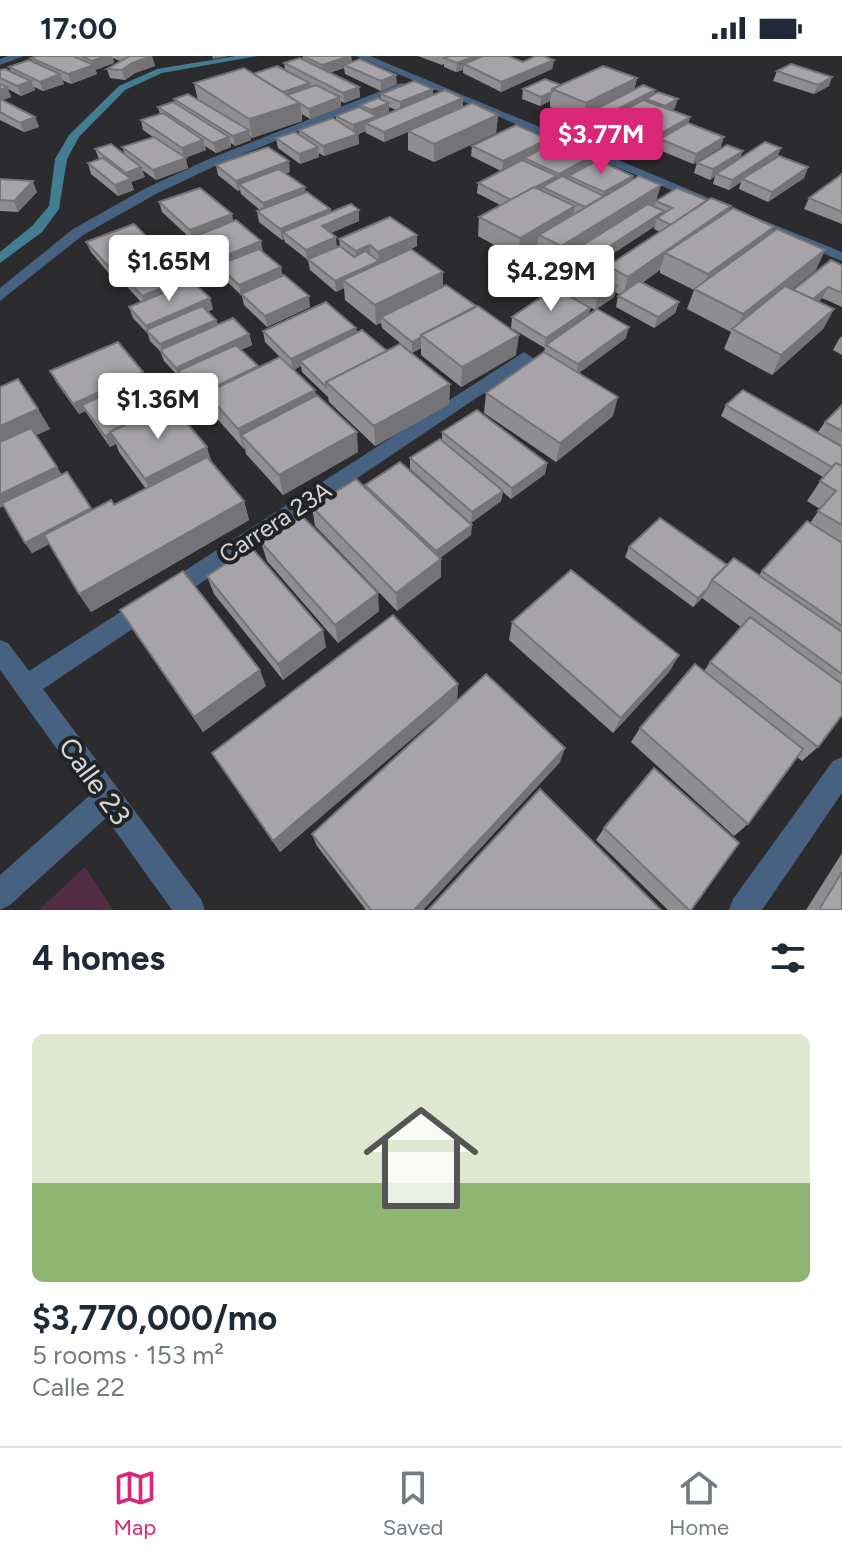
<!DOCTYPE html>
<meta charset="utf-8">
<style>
body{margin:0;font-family:Figtree,sans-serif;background:#f2f2f3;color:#1f2937;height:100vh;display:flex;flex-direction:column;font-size:30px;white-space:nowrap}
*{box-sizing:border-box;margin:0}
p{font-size:26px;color:#747a83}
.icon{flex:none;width:44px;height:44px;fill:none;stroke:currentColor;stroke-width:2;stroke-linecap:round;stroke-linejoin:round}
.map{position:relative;height:854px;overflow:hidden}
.details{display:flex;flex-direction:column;background:#fff;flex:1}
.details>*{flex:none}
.price{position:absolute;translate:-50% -68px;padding:0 18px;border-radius:8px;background:#fff;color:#222;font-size:26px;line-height:52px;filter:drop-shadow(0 2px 4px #0008)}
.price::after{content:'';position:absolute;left:50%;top:48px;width:24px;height:18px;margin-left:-12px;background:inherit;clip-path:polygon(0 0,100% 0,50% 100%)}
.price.current{background:#db2777;color:#fff}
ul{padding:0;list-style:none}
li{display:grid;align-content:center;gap:16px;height:424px;padding:0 32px}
li span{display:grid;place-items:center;height:248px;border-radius:12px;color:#555}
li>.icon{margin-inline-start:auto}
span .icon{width:144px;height:144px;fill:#fffc;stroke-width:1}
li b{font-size:34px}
h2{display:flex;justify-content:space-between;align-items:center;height:96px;padding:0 32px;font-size:34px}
.status{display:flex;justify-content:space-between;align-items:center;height:56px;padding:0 40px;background:#fff;direction:ltr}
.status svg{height:22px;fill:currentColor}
.tabs{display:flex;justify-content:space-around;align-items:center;height:112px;border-top:2px solid #e0e1e3;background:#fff;font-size:22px;color:#747a83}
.tabs a{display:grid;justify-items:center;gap:4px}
.tabs .current{color:#db2777}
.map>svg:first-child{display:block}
</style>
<div class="status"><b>17:00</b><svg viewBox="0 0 49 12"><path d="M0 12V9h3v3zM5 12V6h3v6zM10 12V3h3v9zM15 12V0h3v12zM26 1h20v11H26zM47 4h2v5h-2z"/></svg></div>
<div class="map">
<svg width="842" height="854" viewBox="0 0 842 854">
<rect width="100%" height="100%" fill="#2c2c2f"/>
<path fill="#532d46" d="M85,811L113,854H39Z"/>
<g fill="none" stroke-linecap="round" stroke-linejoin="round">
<path fill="#427d92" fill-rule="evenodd" d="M236,0H258L162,17L125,34L79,81L67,103L59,153L42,176L0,207V196L32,170L49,150L55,103L69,79L119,30L157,13Z"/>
<g fill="#476180" fill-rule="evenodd">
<path d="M8,0H24L0,9V3Z"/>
<path d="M356,0H370L709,142L697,145Z"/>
<path d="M401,27L410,29L217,109L156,138L83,179L0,245V232L73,173L146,132L209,103Z"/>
<path d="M750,159L842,196V205L745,166V160Z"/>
<path d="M524,296L533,302L530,306L43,633L201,843L205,854H172L106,762L10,849L0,854V819L90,739L0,614V584L8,587L29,615Z"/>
<path d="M842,701V737L762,854H729L733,843L833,705Z"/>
</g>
</g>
<g fill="#8f8d90" fill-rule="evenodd">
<path d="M37,0H151L155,10L135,17L125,24L110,22L107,13L120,5L113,2L114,7L95,14L97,18L71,28L62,24L64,28L43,35L34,31L35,34L21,40L8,33L11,41L2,44L35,61L39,71L24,76L0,64V14L11,15L9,11L33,6L31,2Z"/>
<path d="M303,0H351L352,6L397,28L381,35L345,18L344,12L329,17L359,31L360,41L344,47L341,45V51L310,63L302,58V65L252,82L250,80L251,84L235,90L231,87V91L216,97L205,90L206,94L185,102L188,112L156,124L142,114L145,121L131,126L134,134L118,140L91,118L88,107L99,103L95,93L125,98L122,91L153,81L143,74L141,64L160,58L158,51L175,47L174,43L198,44L194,27L285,14L284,7L303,4Z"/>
<path d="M418,0H508L523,6L554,4L552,13L501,36L463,17V14L456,16L444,11V8L442,9Z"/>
<path d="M777,15L829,30L814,38L773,25Z"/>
<path d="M637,22L634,34H655L654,38L675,52L672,54L721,91L693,108L657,93L659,87L652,91L605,72L606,68L598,72L586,67L587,63L583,65L550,51V45L540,50L522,43L523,33Z"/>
<path d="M381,38L433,39L463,51L498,59L496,77L434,106L408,94V76L384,86L366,77V75L358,78L359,88L324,100L319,97V101L300,108L278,92L276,82L299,79V74L336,64V60L361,52L360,49L381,44ZM389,51L396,54L389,57Z"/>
<path d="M472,90H547L595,98L593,107L633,120L632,124L657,145L707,144L731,150L729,155L770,178L816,214L791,233L793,234L842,209V251L822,242L818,246L834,253L823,273L772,319L724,293L731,276L687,253L694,234L660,217V214L642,227L679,246L675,257L654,272L616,251L618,240L620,239L615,236L614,241L595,254L559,234L561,223H605L608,210L660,176L654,173L655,170L597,208L581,199L582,195L558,210L536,198L537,190L518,202L478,180L479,161L500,149L477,137L478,127L501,115L471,100Z"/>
<path d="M778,101L808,111L804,122L768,146L739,133L741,126L729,134L713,128L715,120L710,124L694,117L697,107L740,102Z"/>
<path d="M216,109L290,116L286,117L306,136L330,153L331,156L359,165L331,177L337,191L340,190L339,183L417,179V190L379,208L443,230L516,299L461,331L421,299V292L412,297L382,272L381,267L376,269L345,244L344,232L336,236L310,214L308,204L285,186L284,183L282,184L259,166L257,155L260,154L241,138L240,134L238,135L218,119Z"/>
<path d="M842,118V168L804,153L809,142Z"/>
<path d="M0,123L37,136L18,156L0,155Z"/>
<path d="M159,146L234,165L263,196L310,251L267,271L244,249L242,240L221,220L219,214L203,221L179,198L176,188L190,182L162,156Z"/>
<path d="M86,186L157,191L159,195L190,221L191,225L213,253L208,256L216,264L218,269L249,278L252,289L241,294L258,312L287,308L265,286L263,275L356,272L357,277L450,328L449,348L375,390L329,346L328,341L302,316L301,310L294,314L315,334L316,340L358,396L283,439L246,398L245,392L244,393L212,357L209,346L201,350L181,326L180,322L164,305L160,295L150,285L148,278L133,262L129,251L141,246L120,223L118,218L112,221L91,196Z"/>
<path d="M590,252L589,259L626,282L579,317L613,360L556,406L484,357L486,337L544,296L545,292L511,272L512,261Z"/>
<path d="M842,280V299L833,294L839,283Z"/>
<path d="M50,315L146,325L213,408L244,445L249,464L91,556L79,538L49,488L32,497L25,487L38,353L50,373L36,379L61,418L92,454L114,449L146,433L119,396L116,388L110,391L85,355L79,358L56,326Z"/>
<path d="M726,349L842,391V659L818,691L802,705L797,701L748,768L734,780L631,686L640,672L704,615L710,606L741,571L702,542L693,551L625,501L629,491L727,509L759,519L762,515L810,467L820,453L807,445L823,421L721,360Z"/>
<path d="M842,349V390L818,376L825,366Z"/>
<path d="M442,376L547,407L545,418L511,443L503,436L501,445L471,467L410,413V402L442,385Z"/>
<path d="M365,429L471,479L440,502L441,521L397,555L315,470L312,451L365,431Z"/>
<path d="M261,486L379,555L338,587L267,505Z"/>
<path d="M207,520L326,591L283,624L214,538Z"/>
<path d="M120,554L266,630L203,676Z"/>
<path d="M512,566L679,599L669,616L613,677L509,584Z"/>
<path d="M458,628L457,644L280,796L212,697Z"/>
<path d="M560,706L423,854H366L317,790L312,778Z"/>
<path d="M604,772L691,854H668L596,784Z"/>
<path d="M842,797V854H806Z"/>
</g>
<g fill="#747376">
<path d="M105,0H112L114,7L95,14L92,5Z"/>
<path d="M152,0L155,10L135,17L125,24L122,14L132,7Z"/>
<path d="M212,0H229L213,3Z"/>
<path d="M351,0L352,9H344V12L323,19L322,9Z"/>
<path d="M475,0H495L464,8L463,14L456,16L457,7Z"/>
<path d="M554,4L552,13L501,36V26Z"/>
<path d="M94,9L97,18L71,28L68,18Z"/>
<path d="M60,18L64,28L43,35L40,26Z"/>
<path d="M396,19L397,28L381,35V25Z"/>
<path d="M832,21L829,30L814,38L818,29Z"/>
<path d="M637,22L633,39L588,57L587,63L583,65L586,47Z"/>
<path d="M31,25L35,34L21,40L17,30Z"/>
<path d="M310,27L311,36L291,43L281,37Z"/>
<path d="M7,31L11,41L0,45V34Z"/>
<path d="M359,31L360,41L344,47L343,37Z"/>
<path d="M433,33V42L400,56V46Z"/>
<path d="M655,34L653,43H646L645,47L607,63L606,68L598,72L600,62Z"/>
<path d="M552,36L550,45L540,50L541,41Z"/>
<path d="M340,41L341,51L310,63L309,53Z"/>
<path d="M463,42V52L384,86V76Z"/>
<path d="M678,43L675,52L663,59L665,50Z"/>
<path d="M300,47L302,65L252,82L249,63Z"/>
<path d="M389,47V57L365,67L366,75L356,79L358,78L359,88L324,100L323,90L354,79L353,69L372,62L371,54Z"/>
<path d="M498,59L496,77L434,106V88Z"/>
<path d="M35,61L39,71L24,76L20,67Z"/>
<path d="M690,61L688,71L660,83L659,87L652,91L654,81Z"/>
<path d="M249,74L251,84L235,90L233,80Z"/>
<path d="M229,81L231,91L216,97L213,87Z"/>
<path d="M724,81L721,91L693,108L696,98Z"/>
<path d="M548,83L547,93L524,102V104L502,115L503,105Z"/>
<path d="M203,84L206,94L184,102L182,92Z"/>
<path d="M318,91L319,101L300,108L299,98Z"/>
<path d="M781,92L777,102L742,123L741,126L729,134L732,124Z"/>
<path d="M743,95L739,105L716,118L715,120L710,124L713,113Z"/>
<path d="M595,98L593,108L557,128L559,118Z"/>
<path d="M186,102L188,112L156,124L153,114Z"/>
<path d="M289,105L290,116L245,133L239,128L240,134L238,135L236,125Z"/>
<path d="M141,111L145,121L131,126L134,134L118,140L115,129L129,124L126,117Z"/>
<path d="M808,111L804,122L768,146L772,136Z"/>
<path d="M557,120L555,130L542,131V137L511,144Z"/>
<path d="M633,120L631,130L603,140L604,136Z"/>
<path d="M33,125L37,136L18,156L14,145Z"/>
<path d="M661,129L655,149L588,191L583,189L582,195L558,210L561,190Z"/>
<path d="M305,131L306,141L265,158L263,147Z"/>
<path d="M575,150L571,169L539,179L537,190L518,202L520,182Z"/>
<path d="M731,150L724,170L665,197L660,214L623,240L628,221Z"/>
<path d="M330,153L331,163L283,176L284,183L282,184L280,173Z"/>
<path d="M359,154V165L323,180L322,170Z"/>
<path d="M664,155L662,164L657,162L655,170L597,208L599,197Z"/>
<path d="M232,158L234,169L193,185L190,174Z"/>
<path d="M774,171L766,190L701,238L708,218Z"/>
<path d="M417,179V190L379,207L378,196Z"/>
<path d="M336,181L337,191L307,205L306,194Z"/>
<path d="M261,185L263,196L218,209L219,214L203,221L200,210Z"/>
<path d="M370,189V200L356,206V195Z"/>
<path d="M157,191L161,201L116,212L118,218L112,221L108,210Z"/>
<path d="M825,194L816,214L738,276L736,275L743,258Z"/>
<path d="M379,205V216L343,224L344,232L336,236L335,225Z"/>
<path d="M281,211L283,222L241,238L239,229Z"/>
<path d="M443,216V236L381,261V267L376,269L375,249Z"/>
<path d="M190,221L193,231L146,251L142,240Z"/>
<path d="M617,230L614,241L595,254L597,243Z"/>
<path d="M828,231L822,242L803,258L808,247Z"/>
<path d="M309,240L310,251L267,271L265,260Z"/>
<path d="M210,242L213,253L152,280L149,276L146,270Z"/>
<path d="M679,246L675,257L654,272L658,261Z"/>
<path d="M590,252L588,263L546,289L544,293L546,282Z"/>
<path d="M834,253L823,273L772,319L781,299Z"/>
<path d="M216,264L219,275L164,299L160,288Z"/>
<path d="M629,271L626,282L576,319L578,308Z"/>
<path d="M356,272L357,283L300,305L301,310L293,314L291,303Z"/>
<path d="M249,278L252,289L183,321L178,315L179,323L176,312Z"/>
<path d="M519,279L516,299L461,331L462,311Z"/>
<path d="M421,281V292L412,297V286Z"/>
<path d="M258,310L260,321L206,337L209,346L201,350L198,339Z"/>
<path d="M143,316L147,327L82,349L85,355L79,358L73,348Z"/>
<path d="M450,328L449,348L375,390L374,370Z"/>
<path d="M315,334L318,353L241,379L245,392L244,393L238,373Z"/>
<path d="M618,341L613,360L556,406L560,387Z"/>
<path d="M38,353L50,373L0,396V370Z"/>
<path d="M357,376L358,396L283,439L279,419Z"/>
<path d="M111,377L116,388L110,391L105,380Z"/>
<path d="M207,391L213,410L154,442L145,423Z"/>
<path d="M547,407L545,418L511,443L512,432Z"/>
<path d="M57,411L63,421L0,452V438Z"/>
<path d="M503,435L501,445L471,467L472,456Z"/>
<path d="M244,445L249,464L91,556L79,538Z"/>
<path d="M91,452L97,463L32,497L25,487Z"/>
<path d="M472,469L471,479L436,505V495Z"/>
<path d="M441,503V521L397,555L396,537Z"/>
<path d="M708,532L702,542L693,551L698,542Z"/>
<path d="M378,537L379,555L338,587L335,569Z"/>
<path d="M323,574L326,591L283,624L278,608Z"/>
<path d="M679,599L669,616L613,677L621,662Z"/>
<path d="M260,614L266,630L203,676L194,661Z"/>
<path d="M458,628L457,644L280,796L273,785Z"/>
<path d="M565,692L560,706L423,854H414Z"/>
</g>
<g fill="#a6a4a8" stroke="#747376" stroke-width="2">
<path d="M37,0H73L94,9L68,18L31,2Z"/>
<path d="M82,0H105L92,5Z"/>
<path d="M130,0H152L132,7L122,14L107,13Z"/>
<path d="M303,0H350L322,9Z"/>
<path d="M449,0H475L457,7L444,2Z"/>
<path d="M483,0H508L523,6L536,0H543L554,4L501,26L464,8Z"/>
<path d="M300,2L359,31L343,37L284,7Z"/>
<path d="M360,3L396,19L381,25L344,9Z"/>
<path d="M29,4L60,18L40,26L9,11Z"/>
<path d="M791,8L832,21L818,29L777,15Z"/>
<path d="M277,10L310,27L283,36L253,18Z"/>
<path d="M603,10L637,22L586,47L552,33Z"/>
<path d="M244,12L300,47L249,63L194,27Z"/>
<path d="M5,13L31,25L17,30L0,22V14Z"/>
<path d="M545,23L561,29L552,33V36L541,41L523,33Z"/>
<path d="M414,25L433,33L400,46L381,38Z"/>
<path d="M0,28L7,31L0,34Z"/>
<path d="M316,29L340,41L309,53L287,39Z"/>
<path d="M643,29L655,34L600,62L588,57Z"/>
<path d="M445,34L463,42L384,76L365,67Z"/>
<path d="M658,36L678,43L665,50L646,43Z"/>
<path d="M188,38L249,74L233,80L174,43Z"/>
<path d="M378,42L389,47L371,54L360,49Z"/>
<path d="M0,43L35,61L20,67L0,56Z"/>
<path d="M643,44L690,61L654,81L607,63Z"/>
<path d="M173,46L229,81L213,87L158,51Z"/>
<path d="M472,47L498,59L434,88L408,75Z"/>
<path d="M359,51L377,60L353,69L336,60Z"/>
<path d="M163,57L203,84L182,92L141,64Z"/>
<path d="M333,62L358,78L323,90L299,74Z"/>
<path d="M688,67L724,81L696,98L660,83Z"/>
<path d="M516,69L548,83L503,105L472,90Z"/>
<path d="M295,76L318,91L299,98L276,82Z"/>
<path d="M154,81L186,102L153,114L122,91Z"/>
<path d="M560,83L595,98L559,118L524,102Z"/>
<path d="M765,86L781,92L732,124L716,118Z"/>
<path d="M111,88L141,111L126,117L95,93Z"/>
<path d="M727,89L743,95L713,113L697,107Z"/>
<path d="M268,91L289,105L236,125L216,109Z"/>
<path d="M779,100L808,111L772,136L742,123Z"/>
<path d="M103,102L131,123L115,129L88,107Z"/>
<path d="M522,104L557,120L511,144L478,127Z"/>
<path d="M598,104L633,120L604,136L568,120Z"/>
<path d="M279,113L305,131L263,147L239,128Z"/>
<path d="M842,118V156L809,142Z"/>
<path d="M562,120L604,140L585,151L542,131Z"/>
<path d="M639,120L661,129L561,190L539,179Z"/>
<path d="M0,123L33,125L14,145L0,144Z"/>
<path d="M534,131L575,150L520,182L479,161Z"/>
<path d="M200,132L232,158L190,174L159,146Z"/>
<path d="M677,132L707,144L671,169L657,162L672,152L656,145Z"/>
<path d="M307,136L330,153L280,173L257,155Z"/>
<path d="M711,142L731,150L628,221L608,210Z"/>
<path d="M351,148L359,154L322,170L336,181L306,194L283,176Z"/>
<path d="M648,148L664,155L599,197L583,189Z"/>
<path d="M733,152L774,171L708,218L665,197Z"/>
<path d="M390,161L417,179L378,196L370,189L356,195L339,183Z"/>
<path d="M236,164L261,185L200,210L176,188Z"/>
<path d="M134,168L157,191L108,210L86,186Z"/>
<path d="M777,173L825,194L743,258L694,233Z"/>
<path d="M340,190L354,201L365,195L379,205L335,225L308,203Z"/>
<path d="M259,193L281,211L239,229L218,209Z"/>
<path d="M411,193L443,216L375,249L343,224Z"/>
<path d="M162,194L190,221L142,240L116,212Z"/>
<path d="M831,204L842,209V237L828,231L813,243L793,234Z"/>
<path d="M581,210L617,230L597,243L561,223Z"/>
<path d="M284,219L309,240L265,260L241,238Z"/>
<path d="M192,225L210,242L146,270L129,251Z"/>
<path d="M639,225L679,246L658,261L618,240Z"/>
<path d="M446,229L476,250L421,279V281L412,286L381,261Z"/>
<path d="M785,230L834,253L781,299L732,273Z"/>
<path d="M555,232L590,252L546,282L512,261Z"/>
<path d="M326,246L356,272L291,303L263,275Z"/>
<path d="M202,250L216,264L160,288L146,274Z"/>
<path d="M478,250L519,279L462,311L421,279Z"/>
<path d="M597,253L629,271L578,308L546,289Z"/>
<path d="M233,262L249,278L176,312L160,294Z"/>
<path d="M362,274L387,295L326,326V331L300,305Z"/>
<path d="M118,286L143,316L73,348L50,315Z"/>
<path d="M400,288L450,328L374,370L326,326Z"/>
<path d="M236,289L258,310L198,339L178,315Z"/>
<path d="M544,296L618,341L560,387L486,337Z"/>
<path d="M280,301L315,334L238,373L206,337Z"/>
<path d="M143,321L166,349L110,376L111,377L105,380L82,349Z"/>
<path d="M18,323L38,353L0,370V331Z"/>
<path d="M743,334L842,391V410L836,407L832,411L726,349Z"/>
<path d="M317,339L357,376L279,419L241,379Z"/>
<path d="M170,347L207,391L145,423L110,376Z"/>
<path d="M842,349V375L825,366Z"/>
<path d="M477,354L547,407L512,432L442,376Z"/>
<path d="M31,372L57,411L0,438V386Z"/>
<path d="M440,383L503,435L472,456L410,402Z"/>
<path d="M207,401L244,445L79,538L44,479L111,444L114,449Z"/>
<path d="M400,406L472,469L436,495L365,429Z"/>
<path d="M836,407L842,410V469L818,455L836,435L820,425Z"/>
<path d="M67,416L91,452L25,487L2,447Z"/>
<path d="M356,423L441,503L396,537L312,451Z"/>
<path d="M302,460L378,537L335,569L261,486Z"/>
<path d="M660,462L727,509L712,524L708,532L698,542L629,491Z"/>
<path d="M807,465L842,487V570L762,515Z"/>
<path d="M251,491L323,574L278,608L207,520Z"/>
<path d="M734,502L842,576V618L712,524Z"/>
<path d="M571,514L679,599L621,662L512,566Z"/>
<path d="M183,515L260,614L194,661L120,554Z"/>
<path d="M393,559L458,628L273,785L212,697Z"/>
<path d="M750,561L842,628V659L818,691L710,606Z"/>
<path d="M695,608L803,693L748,768L640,672Z"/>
<path d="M486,618L565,692L414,854H371L312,778Z"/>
<path d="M654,712L739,787L691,854H689L604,772Z"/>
<path d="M540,733L661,854H428Z"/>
<path d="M842,816V854H822L820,852Z"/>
</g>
<g text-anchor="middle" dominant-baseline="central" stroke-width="8" stroke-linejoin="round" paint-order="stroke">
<g font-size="24" fill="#d6d6d8" stroke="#222325">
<text transform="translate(275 466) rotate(-33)">Carrera 23A</text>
</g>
<g font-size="28" fill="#d6d6d8" stroke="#222325">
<text transform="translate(95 725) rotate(54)">Calle 23</text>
</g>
</g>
</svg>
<b class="price current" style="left:601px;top:120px">$3.77M</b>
<b class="price" style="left:169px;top:247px">$1.65M</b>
<b class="price" style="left:551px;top:257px">$4.29M</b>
<b class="price" style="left:158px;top:385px">$1.36M</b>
</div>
<section class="details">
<h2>4 homes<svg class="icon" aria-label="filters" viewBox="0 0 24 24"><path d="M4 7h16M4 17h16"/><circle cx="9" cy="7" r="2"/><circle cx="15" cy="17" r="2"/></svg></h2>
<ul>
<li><span style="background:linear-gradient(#dfe7d0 60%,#8fb573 0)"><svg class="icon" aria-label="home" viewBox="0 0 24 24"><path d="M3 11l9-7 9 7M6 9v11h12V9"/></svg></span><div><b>$3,770,000/mo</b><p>5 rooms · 153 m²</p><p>Calle 22</p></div></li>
</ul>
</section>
<nav class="tabs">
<a class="current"><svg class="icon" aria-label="map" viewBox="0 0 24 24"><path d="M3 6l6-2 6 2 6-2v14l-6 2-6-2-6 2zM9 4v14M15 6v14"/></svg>Map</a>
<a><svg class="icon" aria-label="saved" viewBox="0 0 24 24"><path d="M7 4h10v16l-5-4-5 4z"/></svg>Saved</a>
<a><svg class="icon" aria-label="home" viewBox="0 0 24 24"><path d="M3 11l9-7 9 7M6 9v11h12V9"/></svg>Home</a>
</nav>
